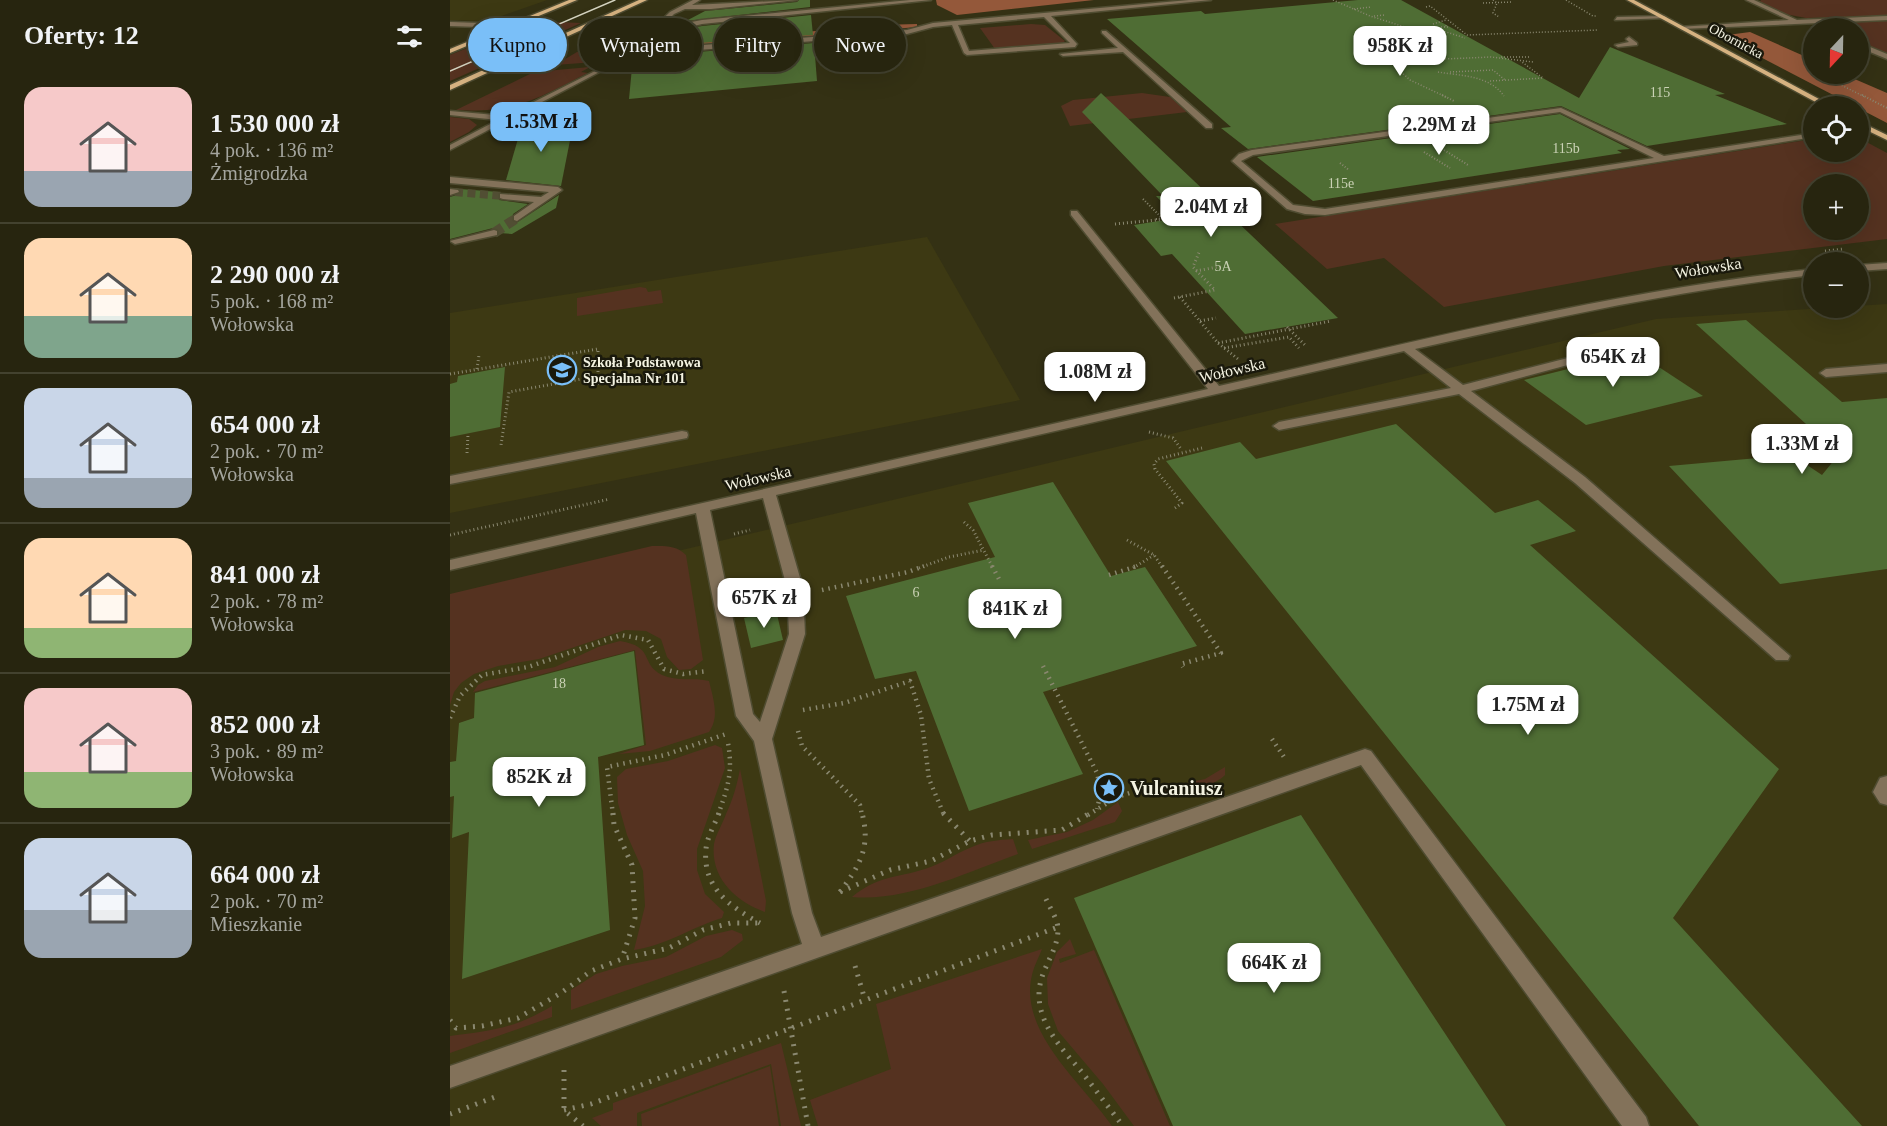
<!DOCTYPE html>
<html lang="pl">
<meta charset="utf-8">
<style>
body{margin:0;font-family:Georgia,serif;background:#2f2d18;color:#f1f3f6;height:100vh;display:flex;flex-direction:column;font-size:22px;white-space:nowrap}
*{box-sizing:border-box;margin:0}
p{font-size:20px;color:#a4a59e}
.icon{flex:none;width:33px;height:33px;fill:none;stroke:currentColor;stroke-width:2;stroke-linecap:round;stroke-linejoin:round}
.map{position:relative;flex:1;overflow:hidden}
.side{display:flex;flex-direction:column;background:#27250f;width:450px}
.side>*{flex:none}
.banner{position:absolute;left:18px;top:18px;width:570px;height:54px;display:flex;gap:12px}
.needle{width:39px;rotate:202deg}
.tools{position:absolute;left:1353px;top:18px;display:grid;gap:12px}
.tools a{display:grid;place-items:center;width:66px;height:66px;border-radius:50%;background:#27250f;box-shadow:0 6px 24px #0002,0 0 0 2px #43422f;font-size:30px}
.price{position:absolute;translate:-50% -51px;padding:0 14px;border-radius:12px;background:#fff;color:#222;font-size:20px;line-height:39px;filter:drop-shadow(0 2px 3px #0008)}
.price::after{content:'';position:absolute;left:50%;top:36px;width:18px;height:14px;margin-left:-9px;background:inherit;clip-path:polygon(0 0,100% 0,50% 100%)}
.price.selected{background:#7abff8;color:#111}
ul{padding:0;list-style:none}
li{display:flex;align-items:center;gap:18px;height:150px;padding:0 24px}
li+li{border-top:2px solid #43422f}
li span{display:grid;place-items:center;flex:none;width:168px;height:120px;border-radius:18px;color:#555}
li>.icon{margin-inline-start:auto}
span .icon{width:72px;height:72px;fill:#fffc;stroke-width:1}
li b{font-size:26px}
h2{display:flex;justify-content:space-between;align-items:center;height:72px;padding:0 24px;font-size:26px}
.tag{padding:0 21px;border-radius:27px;background:#27250f;box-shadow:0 6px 24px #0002,0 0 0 2px #43422f;font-size:21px;line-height:54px}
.tag.selected{background:#7abff8;color:#111}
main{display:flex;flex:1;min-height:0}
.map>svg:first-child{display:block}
</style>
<main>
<section class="side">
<h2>Oferty: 12<svg class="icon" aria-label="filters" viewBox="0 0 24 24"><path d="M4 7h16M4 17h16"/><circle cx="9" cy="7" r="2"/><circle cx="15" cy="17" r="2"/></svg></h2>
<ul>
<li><span style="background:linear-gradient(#f6c9c9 70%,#9aa5b1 0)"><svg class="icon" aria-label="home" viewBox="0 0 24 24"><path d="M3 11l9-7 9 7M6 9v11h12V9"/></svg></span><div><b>1 530 000 zł</b><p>4 pok. · 136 m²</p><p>Żmigrodzka</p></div></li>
<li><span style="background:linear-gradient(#ffd9b3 65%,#7fa58c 0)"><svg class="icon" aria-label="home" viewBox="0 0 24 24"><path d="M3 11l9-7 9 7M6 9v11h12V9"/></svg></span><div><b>2 290 000 zł</b><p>5 pok. · 168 m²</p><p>Wołowska</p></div></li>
<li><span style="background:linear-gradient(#c9d6e8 75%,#9aa5b1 0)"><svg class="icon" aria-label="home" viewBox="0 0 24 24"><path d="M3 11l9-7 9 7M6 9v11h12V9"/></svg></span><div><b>654 000 zł</b><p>2 pok. · 70 m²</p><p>Wołowska</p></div></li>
<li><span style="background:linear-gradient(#ffd9b3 75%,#8fb573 0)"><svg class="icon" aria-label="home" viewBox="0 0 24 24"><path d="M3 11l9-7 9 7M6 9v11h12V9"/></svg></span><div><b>841 000 zł</b><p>2 pok. · 78 m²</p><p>Wołowska</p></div></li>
<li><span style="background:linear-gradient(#f6c9c9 70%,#8fb573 0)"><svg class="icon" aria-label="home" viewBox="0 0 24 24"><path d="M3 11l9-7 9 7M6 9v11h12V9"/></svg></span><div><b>852 000 zł</b><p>3 pok. · 89 m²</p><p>Wołowska</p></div></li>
<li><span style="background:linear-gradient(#c9d6e8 60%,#9aa5b1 0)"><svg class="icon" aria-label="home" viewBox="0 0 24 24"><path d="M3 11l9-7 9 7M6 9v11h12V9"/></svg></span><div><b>664 000 zł</b><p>2 pok. · 70 m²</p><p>Mieszkanie</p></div></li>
</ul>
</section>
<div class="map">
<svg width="1437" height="1126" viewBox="0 0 1437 1126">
<rect width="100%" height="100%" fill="#343114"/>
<g fill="#3d3913">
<path d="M0,0H97L37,21L0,20Z"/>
<path d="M477,237L570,400L0,513V313Z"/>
<path d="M1437,304V1126H0V605L1206,319Z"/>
</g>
<g fill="#553220" fill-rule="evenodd">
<path d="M1311,0H1437V16L1356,18L1335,14L1310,2Z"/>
<path d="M85,21L131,23L0,81V55Z"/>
<path d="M1437,21V54L1409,41L1408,28H1383L1382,26L1393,23Z"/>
<path d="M581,24L595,25L615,41L611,44L545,49L530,28Z"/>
<path d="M199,26L178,45L135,49L180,27Z"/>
<path d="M176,48L159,61L105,65L127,52Z"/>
<path d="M140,67L131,72L138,73C86,99 67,113 6,110L84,72Z"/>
<path d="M692,93L720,97L737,112L620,126L611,106L623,100Z"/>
<path d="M0,117L19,119L27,125L19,132L0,142Z"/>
<path d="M1409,138L1437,153V239L1214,266L994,307L934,258L877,269L825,224L1363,139L1364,152H1408ZM1364,184H1408V230H1364Z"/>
<path d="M190,287L196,288L198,292L211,290L213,303L127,316V298Z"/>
<path d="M202,546C215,546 226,545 236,555L253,660L241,669L229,670L217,657L211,639L196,631L175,630L89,659L48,666L24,674L11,683L4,692L0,705V594Z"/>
<path d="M170,641C206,647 189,663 212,675C227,682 244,677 259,681C263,698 270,717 259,732L200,751L169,754L196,745L185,650L23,692L28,685L35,681L105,667L148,647Z"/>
<path d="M265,745L272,748L275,768L247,849V870L255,894L274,912L272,918C242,927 215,946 184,950L195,906L193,871L177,835L168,803L167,777L176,769L218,761Z"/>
<path d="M775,767V775C767,784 728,800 715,795C713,795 710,791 708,789L755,779Z"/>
<path d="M290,769L316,901L315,912C286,902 260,878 264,844C266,834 273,823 276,814C283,799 287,785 290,769Z"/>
<path d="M668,802L672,811L665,822L582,849L578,840L617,832L643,820Z"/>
<path d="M563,839L568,854C517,872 457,902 402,897C427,876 446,878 475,869C492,864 506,853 522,847C535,841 548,840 563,839Z"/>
<path d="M282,930L292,934L293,940L271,957L121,1010V990L146,974L172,966L216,957L256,936Z"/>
<path d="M620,939L626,954L609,959L610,963L644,950L720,1126H684L653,1084L608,1031L598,1004L597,978L607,952Z"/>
<path d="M592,949C589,957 584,966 582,975C568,1032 633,1084 662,1126H368L360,1100L441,1069L426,1004Z"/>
<path d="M102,1006V1017L0,1053V1036C42,1031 65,1028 102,1006Z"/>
<path d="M331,1043L351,1126H331L321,1064L187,1113V1126H151L142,1118L163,1110V1103Z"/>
<path d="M320,1066L329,1126H192L191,1114Z"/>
</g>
<g fill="#94583a">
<path d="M486,0H644L507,15L487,5Z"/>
<path d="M467,24V27L244,46H207L430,25Z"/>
<path d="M1300,32L1363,60L1364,74H1393L1437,93V123L1270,36Z"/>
</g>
<g fill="#4f6d34">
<path d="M349,0H360V7L236,21L255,11L347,2Z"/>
<path d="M908,0H951L1129,98L1160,47L1275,94L1265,95L1337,124L1197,146L1111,106L798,149L771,128L781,127L657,19L751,11L755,14Z"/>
<path d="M361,15L363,35L192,47L210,34L252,26Z"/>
<path d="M364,43L367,81L179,99L183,57Z"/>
<path d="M651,93L779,214L888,318L795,334L722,254L711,256L684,225L727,218L706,196H713L632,112Z"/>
<path d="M1110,114L1180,149L1167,150L1172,153L863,201L807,157Z"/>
<path d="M124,120L111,186L56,180L72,125Z"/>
<path d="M10,189L49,192V200L78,204L63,214L62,221L66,223L109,195L106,208L62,234L49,233V230L43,228L0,239V197L10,194Z"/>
<path d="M1296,320L1392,402L1437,398V569L1330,584L1219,466L1342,455L1372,475L1389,454L1246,324Z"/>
<path d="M1186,352L1253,396L1136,425L1074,380Z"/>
<path d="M55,367L50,427L0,437V384L7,382L8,376Z"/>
<path d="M946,424L1045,513L1088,500L1126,531L1080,545L1329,769L1223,918L1412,1126H1249L716,461L790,442L806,459Z"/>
<path d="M603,482L661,576L695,567L747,646L593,692L633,774L519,811L466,671L425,679L396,596L545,557L518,503Z"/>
<path d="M326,610L333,640L301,648L294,618Z"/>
<path d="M184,651L194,745L148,757L160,930L12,979L19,832L2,838L4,796L0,797V762L6,761L9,723L24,718L25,693Z"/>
<path d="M851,815L1056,1126H723L624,898Z"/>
</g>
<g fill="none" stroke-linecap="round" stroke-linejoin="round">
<path stroke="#514e33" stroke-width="8" stroke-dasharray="8 4.5" stroke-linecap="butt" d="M5,192L53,196"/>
<path stroke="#514e33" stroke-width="10" stroke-dasharray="10 5" stroke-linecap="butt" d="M44,233L67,218"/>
<g stroke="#4f4c31" stroke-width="3">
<g id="minor">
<path d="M243,0H250L242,5L347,0L261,9H235L224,14L210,28L252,20L460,0H481L252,24L219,32H206L186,50L457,30L483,23L739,0H761L601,16L627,44L625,47L517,55L514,53L502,25L483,27L457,34L182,55L0,150V145L48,120L0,115V111L56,116L159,64L178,52L220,12ZM594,17L620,43L519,51L508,25Z"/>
<path d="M1296,0H1304L1347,20L1437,16V20L1231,29L1228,27L1339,20Z"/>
<path d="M1167,17L1214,16L1217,18L1165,20Z"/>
<path d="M0,22L60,24L63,26L60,28L0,26Z"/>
<path d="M652,31H656L762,124V128H756L673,52L613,56L610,54L668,48L652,33Z"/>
<path d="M1179,37L1187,43V45L1168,47L1165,45L1179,42L1176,39Z"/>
<path d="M1408,42L1437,54V59L1408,47Z"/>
<path d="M1111,108L1214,156L1364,133V137L875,215L855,214L837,209L782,161L789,154L802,150ZM1110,112L1204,158L875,209L843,205L791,161L803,155Z"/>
<path d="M1408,127L1424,129L1408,131Z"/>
<path d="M0,177L108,187L112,190L67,221L64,220V216L84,202L53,199L50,198V194L91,197L99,192L0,183Z"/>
<path d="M0,189L8,190L9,192L0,195Z"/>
<path d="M621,211H627L769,386C966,342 1162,291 1364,269V275C1229,290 1097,319 965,349L1013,385L1188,340H1196V344L1021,391L1135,477L1340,656L1338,660H1326L1125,483L1009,394L829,430L823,426L829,422L1001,388L954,351L326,495L353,588L355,634L322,739L362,913L371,937L915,749L921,751L1196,1117L1199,1126H1172L911,765L0,1088V1066L352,944L342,913L304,741L286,716L246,513L0,570V560L758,389L621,215ZM313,498L337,588L339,634L310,722L303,714L260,510Z"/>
<path d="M44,230L47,231V235L5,244L0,241Z"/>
<path d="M1437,263V269L1408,271V265Z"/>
<path d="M1437,364V372L1376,377L1370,373L1376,369Z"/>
<path d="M232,431L237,432L238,435L237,438L0,484V476Z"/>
<path d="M1437,776V805L1430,803L1423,792L1430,778Z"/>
</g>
</g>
<g stroke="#4f4c31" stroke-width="3">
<g id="major">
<path d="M119,0H127L0,53V49Z"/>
<path d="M189,0H197L0,90V85Z"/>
<path d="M1177,0H1184L1382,106H1373Z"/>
<path d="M1408,121L1437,135V140L1408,126Z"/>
</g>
</g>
<g stroke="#8a8870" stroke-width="1.5" stroke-dasharray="1 2" stroke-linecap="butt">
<path d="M883,0L920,16L958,28L990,30L1015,38"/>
<path d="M1043,0L1047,3L1043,13L1049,17"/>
<path d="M1116,0L1143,16H1147"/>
<path d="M1033,3L1062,2"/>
<path d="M976,7L980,6L1017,35L1148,30"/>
<path d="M904,9L921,7"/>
<path d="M924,16L935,15"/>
<path d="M983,24L996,20"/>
<path d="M991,27H998L995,25"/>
<path d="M1051,57H1081"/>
<path d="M988,72C1011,76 1039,75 1054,96"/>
<path d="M1000,72L1043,70L1055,80"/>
<path d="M1040,81L1093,78L1072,62"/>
<path d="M1389,84L1415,97"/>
<path d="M996,97L960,80L948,69L971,60L1041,57L1083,62"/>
</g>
<g stroke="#8a8870" stroke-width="2" stroke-dasharray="1 2" stroke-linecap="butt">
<path d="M992,95L1004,101"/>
<path d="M1412,95L1437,108"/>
<path d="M994,150L1018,165"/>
<path d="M974,152L1000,168"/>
<path d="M890,163L899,170"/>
<path d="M693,199L711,217"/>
<path d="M776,212L802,209"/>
<path d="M706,219L727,218"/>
</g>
<g stroke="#8a8870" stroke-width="3" stroke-dasharray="1 3" stroke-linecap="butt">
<path d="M665,224L727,218"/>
<path d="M1375,251L1394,249"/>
<path d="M746,271L773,266"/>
<path d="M730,297L768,343L788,359"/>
<path d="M724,298L765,290L743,267L750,250"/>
<path d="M750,321L766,318"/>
<path d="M837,327L855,345"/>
<path d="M768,343L881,321"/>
<path d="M774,348L839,337L849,348"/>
<path d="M27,369L29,355"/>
<path d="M0,374L148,349V376L59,392L51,445"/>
<path d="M148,376V385"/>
<path d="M699,432L723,438L731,449"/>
<path d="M17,453L18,435"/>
<path d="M725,508L732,503L705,469L704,464L708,459L752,448"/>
<path d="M514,522L523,530L543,568"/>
<path d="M284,534L300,530"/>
<path d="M0,535L160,499"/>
<path d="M677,540L704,555L713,568"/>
<path d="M469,568L499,557L534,550"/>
<path d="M683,568L704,555"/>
</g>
<g stroke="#8a8870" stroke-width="4.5" stroke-dasharray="1.5 5" stroke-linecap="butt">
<path d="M542,566L549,579"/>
<path d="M712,566L771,653L731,664L733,667"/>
<path d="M659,575L687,566"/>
<path d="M372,590L458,572L474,566"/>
<path d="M593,666L647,773L651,792L647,809"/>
<path d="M353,710L394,703L460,681L471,715L479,779L494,815"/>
<path d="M0,718L10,696L32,675L78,667L171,635L198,640L214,669L233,674L258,671"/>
<path d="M348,731L352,746L410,805L412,815"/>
<path d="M822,739L834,757"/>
<path d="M163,815L157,767L215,755L276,734"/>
<path d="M268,815C278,787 283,772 278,743"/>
<path d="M638,815L667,797L686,791"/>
</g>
<g stroke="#8a8870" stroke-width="5" stroke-dasharray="2 7" stroke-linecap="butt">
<path d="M163,813L164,825L182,865L185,918L172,959"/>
<path d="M269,813C265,824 257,837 256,849C252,887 280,907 310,923"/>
<path d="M493,813L520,841"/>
<path d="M390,892C410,865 421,847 412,813"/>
<path d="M390,892L440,870L481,861L520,841L542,835L612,830L640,813"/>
<path d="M596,899C600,908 608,920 608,929C608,953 589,969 589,995C589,1025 613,1050 631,1071C645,1089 659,1108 673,1126"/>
<path d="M405,966L415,1000"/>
<path d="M334,991L358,1126"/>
<path d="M0,1020L6,1028L32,1026L68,1018L111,993L141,971L172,959L219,948L253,930L281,923H309"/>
<path d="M114,1070V1110L133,1126"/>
<path d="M114,1110L141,1104L608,927"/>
<path d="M0,1114L45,1097"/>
</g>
<use href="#minor" fill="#83725a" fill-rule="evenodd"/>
<use href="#major" fill="#d6b281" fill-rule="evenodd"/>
<path stroke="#d5d4c1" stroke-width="1.5" d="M0,71L165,0"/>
</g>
<defs>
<g id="school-ring" transform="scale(1.5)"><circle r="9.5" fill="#1a190c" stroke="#7abff8" stroke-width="1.5"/><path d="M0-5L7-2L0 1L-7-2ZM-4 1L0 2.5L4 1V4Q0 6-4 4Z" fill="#7abff8"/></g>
<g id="sight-ring" transform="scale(1.5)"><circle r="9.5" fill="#1a190c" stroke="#7abff8" stroke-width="1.5"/><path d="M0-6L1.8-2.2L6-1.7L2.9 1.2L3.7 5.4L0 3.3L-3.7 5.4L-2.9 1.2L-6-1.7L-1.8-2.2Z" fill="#7abff8"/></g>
</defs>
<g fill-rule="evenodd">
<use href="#school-ring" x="112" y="370"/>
<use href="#sight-ring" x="659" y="788"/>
</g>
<g text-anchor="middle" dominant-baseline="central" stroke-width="5" stroke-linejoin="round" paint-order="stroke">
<g font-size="14" fill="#f4f3e2" stroke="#1a190c">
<text transform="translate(1286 41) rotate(28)">Obornicka</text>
</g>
<g font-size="14" fill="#cbd2b6">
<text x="1210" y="92">115</text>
<text x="1116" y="148">115b</text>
<text x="891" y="183">115e</text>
<text x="773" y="266">5A</text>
<text x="466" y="592">6</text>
<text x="109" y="683">18</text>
</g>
<g font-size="14" font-weight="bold" fill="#f4f3e2" stroke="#1a190c" text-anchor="start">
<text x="133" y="362">Szkoła Podstawowa<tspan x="133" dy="16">Specjalna Nr 101</tspan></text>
</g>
<g font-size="16" fill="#f4f3e2" stroke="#1a190c">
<text transform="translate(1258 268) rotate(-9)">Wołowska</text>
<text transform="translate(782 370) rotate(-13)">Wołowska</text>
<text transform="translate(308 478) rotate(-13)">Wołowska</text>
</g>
<g font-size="20" font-weight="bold" fill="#f4f3e2" stroke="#1a190c" text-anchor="start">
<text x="680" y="788">Vulcaniusz</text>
</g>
</g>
</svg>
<div class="tools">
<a><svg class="needle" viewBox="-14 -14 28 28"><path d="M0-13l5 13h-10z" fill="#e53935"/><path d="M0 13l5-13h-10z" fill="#a4a59e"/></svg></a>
<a><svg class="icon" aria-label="locate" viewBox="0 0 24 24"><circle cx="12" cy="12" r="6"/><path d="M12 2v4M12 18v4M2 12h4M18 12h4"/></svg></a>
<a>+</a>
<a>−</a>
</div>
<b class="price" style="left:950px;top:77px">958K zł</b>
<b class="price selected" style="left:91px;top:153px">1.53M zł</b>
<b class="price" style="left:989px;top:156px">2.29M zł</b>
<b class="price" style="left:761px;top:238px">2.04M zł</b>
<b class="price" style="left:1163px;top:388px">654K zł</b>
<b class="price" style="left:645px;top:403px">1.08M zł</b>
<b class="price" style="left:1352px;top:475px">1.33M zł</b>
<b class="price" style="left:314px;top:629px">657K zł</b>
<b class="price" style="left:565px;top:640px">841K zł</b>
<b class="price" style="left:1078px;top:736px">1.75M zł</b>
<b class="price" style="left:89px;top:808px">852K zł</b>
<b class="price" style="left:824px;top:994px">664K zł</b>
<div class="banner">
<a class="tag selected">Kupno</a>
<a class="tag">Wynajem</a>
<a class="tag">Filtry</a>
<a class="tag">Nowe</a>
</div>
</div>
</main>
